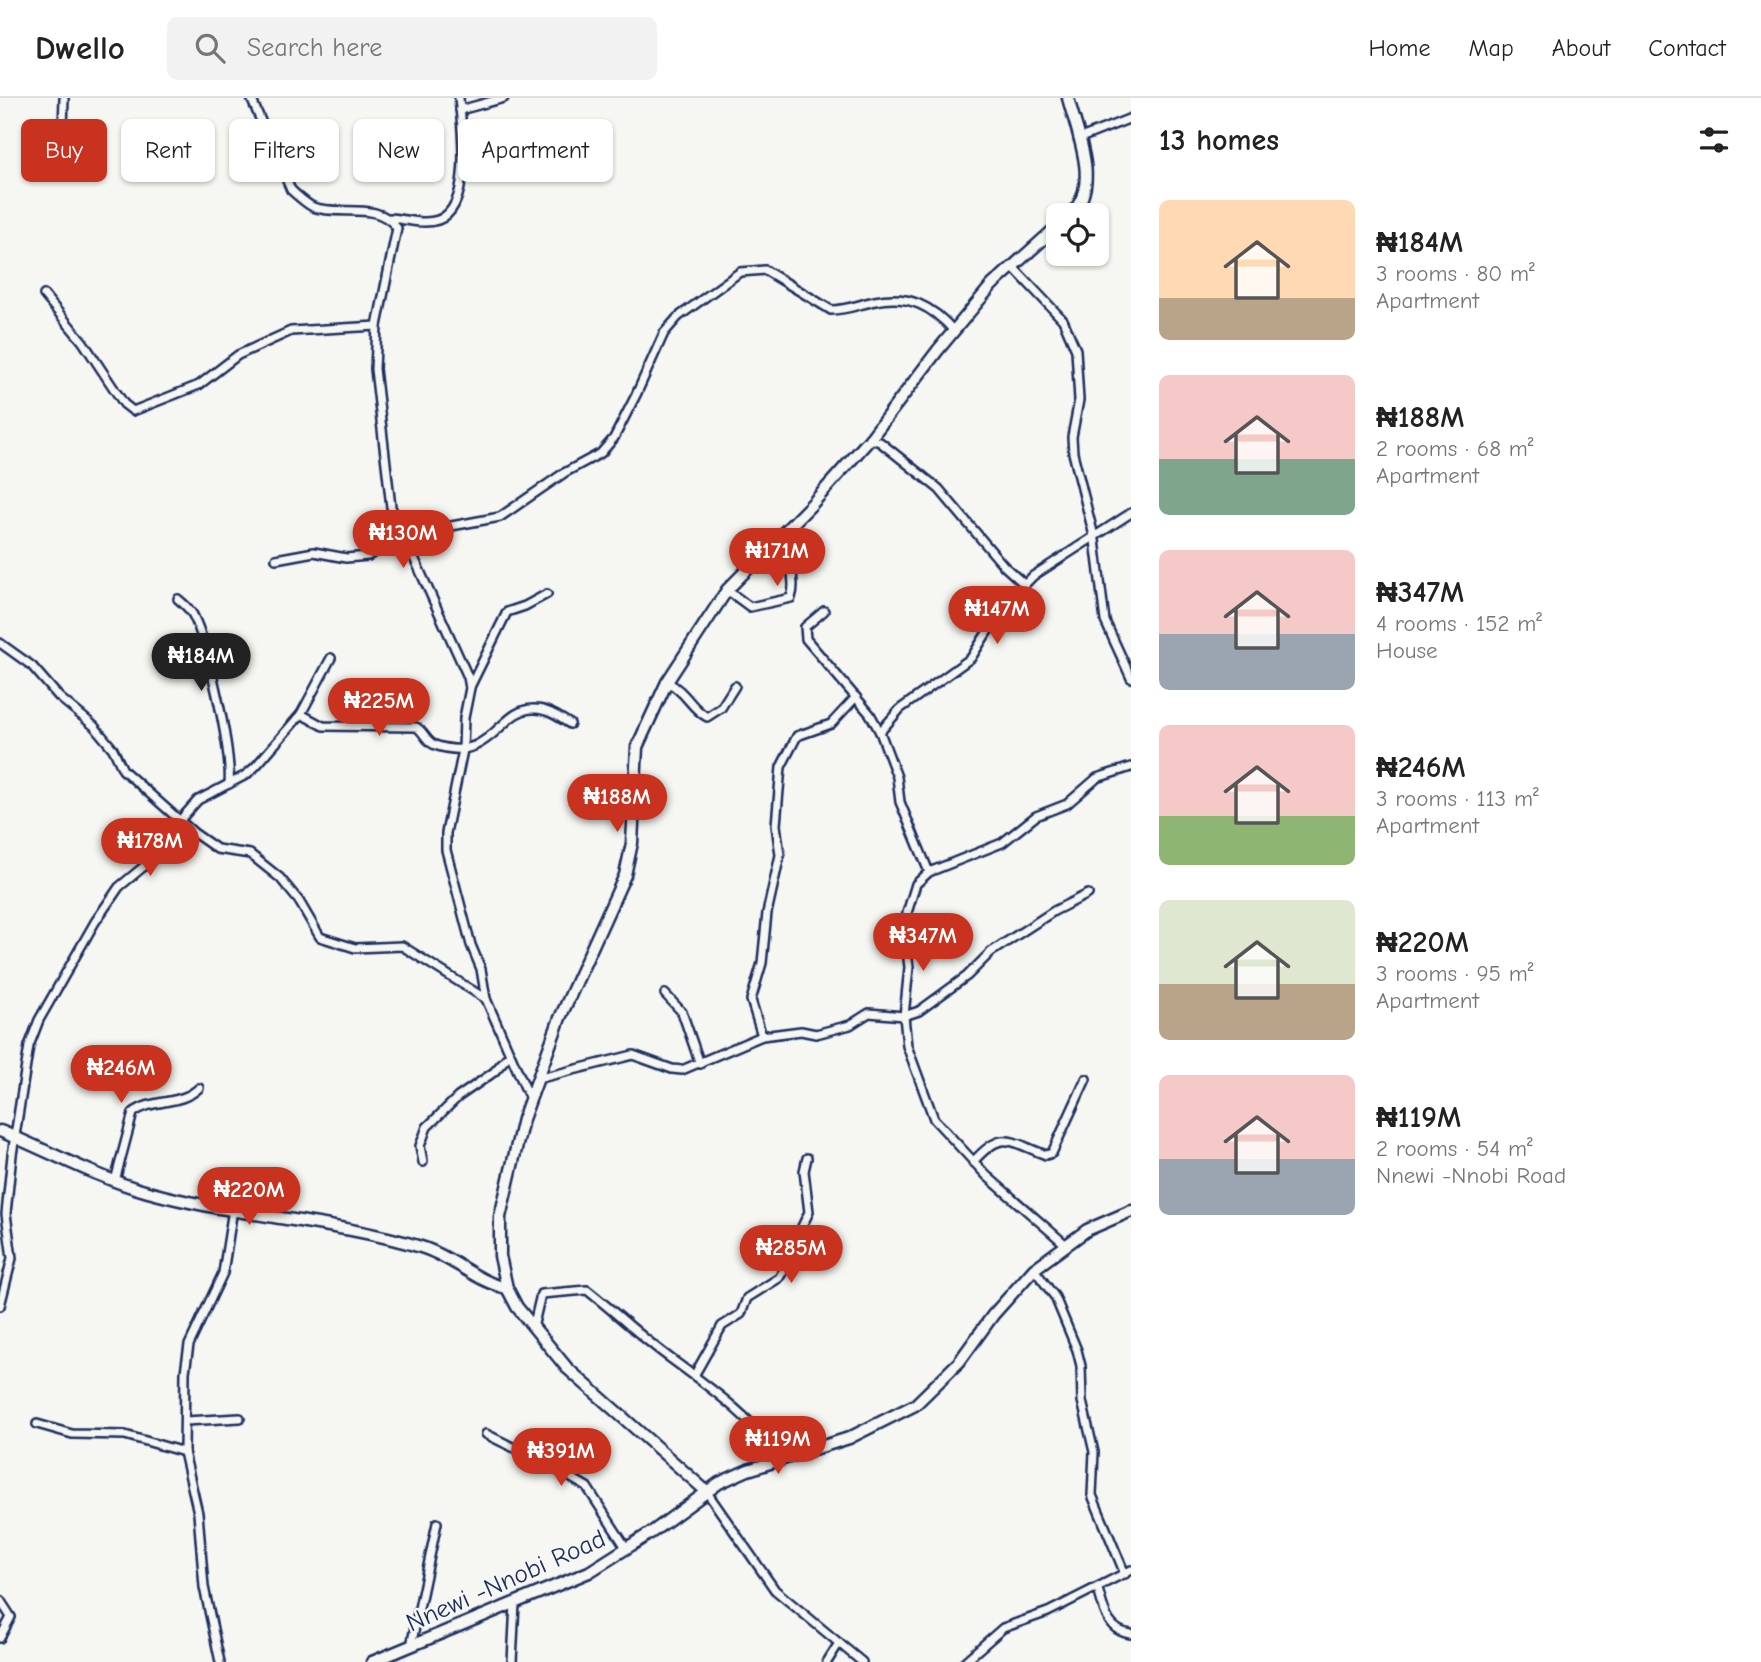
<!DOCTYPE html>
<meta charset="utf-8">
<style>
body{margin:0;font-family:"Comic Neue",sans-serif;background:#f2f2f2;color:#222;height:100vh;display:flex;flex-direction:column;font-size:26px;white-space:nowrap}
*{box-sizing:border-box;margin:0}
p{font-size:23px;color:#767676}
.icon{flex:none;width:38px;height:38px;fill:none;stroke:currentColor;stroke-width:2;stroke-linecap:round;stroke-linejoin:round}
.map{position:relative;flex:1;overflow:hidden}
.panel{display:flex;flex-direction:column;background:#fff;width:630px}
.panel>*{flex:none}
.hud{position:absolute;left:21px;top:21px;width:665px;height:63px;display:flex;gap:14px}
.controls{position:absolute;left:1046px;top:105px;display:grid;gap:14px}
.controls a{display:grid;place-items:center;width:63px;height:63px;border-radius:10px;background:#fff;box-shadow:0 2px 5px #0004;font-size:35px}
.price{position:absolute;translate:-50% -60px;padding:0 16px;border-radius:24px;background:#c8321e;color:#fff;font-size:23px;line-height:46px;filter:drop-shadow(0 2px 4px #0008)}
.price::after{content:'';position:absolute;left:50%;top:42px;width:21px;height:16px;margin-left:-10px;background:inherit;clip-path:polygon(0 0,100% 0,50% 100%)}
.price.on{background:#222;color:#fff}
ul{padding:0;list-style:none}
li{display:flex;align-items:center;gap:21px;height:175px;padding:0 28px}
li span{display:grid;place-items:center;flex:none;width:196px;height:140px;border-radius:10px;color:#555}
li>.icon{margin-inline-start:auto}
span .icon{width:84px;height:84px;fill:#fffc;stroke-width:1}
li b{font-size:30px}
h2{display:flex;justify-content:space-between;align-items:center;height:84px;padding:0 28px;font-size:30px}
.pill{padding:0 24px;border-radius:10px;background:#fff;box-shadow:0 2px 5px #0004;font-size:24px;line-height:63px}
.pill.on{background:#c8321e;color:#fff}
header{display:flex;align-items:center;gap:42px;box-sizing:border-box;height:98px;padding:0 35px;background:#fff;border-bottom:2px solid #e0e0e0}
header strong{font-size:33px}
nav{display:flex;gap:38px;margin-inline-start:auto;font-size:24px}
.search{width:490px;height:63px;background:#f2f2f2;display:flex;align-items:center;gap:18px;box-sizing:border-box;padding:0 24px;border-radius:10px;color:#767676;font-size:26px}
main{display:flex;flex:1;min-height:0}
.map>svg:first-child{display:block}
</style>
<header>
<strong>Dwello</strong>
<div class="search"><svg class="icon" aria-label="search" viewBox="0 0 24 24"><circle cx="10" cy="10" r="6"/><path d="M15 15l6 6"/></svg>Search here</div>
<nav><a>Home</a><a>Map</a><a>About</a><a>Contact</a></nav>
</header>
<main>
<div class="map">
<svg width="1131" height="1564" viewBox="0 0 1131 1564">
<rect width="100%" height="100%" fill="#f6f6f2"/>
<filter id="ink" filterUnits="userSpaceOnUse"><feTurbulence type="fractalNoise" baseFrequency=".0143" numOctaves="2"/><feDisplacementMap in="SourceGraphic" scale="14" xChannelSelector="R" yChannelSelector="G"/><feConvolveMatrix kernelMatrix="1 2 1 2 8 2 1 2 1" color-interpolation-filters="sRGB"/></filter>
<g filter="url(#ink)">
<g fill="none" stroke-linecap="round" stroke-linejoin="round">
<g stroke="#1b2f5e" stroke-width="12">
<g id="street">
<path d="M64,0L63,30L89,40"/>
<path d="M251,0L291,92C298,98 305,105 313,109C341,119 377,102 397,130L377,228L375,271L391,409L468,579L470,590L464,620L463,652L446,735V752L471,847L481,871L486,901L530,1001"/>
<path d="M460,12L504,0"/>
<path d="M1078,41L1131,20"/>
<path d="M390,120C404,121 424,127 438,122C473,110 462,29 459,0"/>
<path d="M1012,168L1063,222L1076,252L1079,302L1072,339L1073,355L1095,442L1105,523L1131,580"/>
<path d="M44,197L83,244L124,306L133,313L199,287L238,257L291,233L377,228"/>
<path d="M870,341L880,344L939,391L1004,468L1024,486"/>
<path d="M403,437L500,419L564,375L601,355L614,340L636,297L664,235L678,219L740,174L765,172L831,212C847,212 860,206 875,203C909,196 932,208 954,233"/>
<path d="M276,461L314,454L346,460L368,458L373,455L394,423"/>
<path d="M727,492L750,509L791,500C797,483 788,454 778,439"/>
<path d="M178,501C184,506 189,510 193,517C208,547 232,653 229,686"/>
<path d="M824,513L805,529L806,541L870,616L880,634L897,679L900,704L929,774"/>
<path d="M0,545L32,568L59,599L94,628L113,651L123,672L194,735L217,751L250,756L280,780L299,803L320,839L355,850L402,848L486,901"/>
<path d="M667,584C687,594 690,610 707,619L721,610L735,588"/>
<path d="M470,589L507,514L525,508L547,496"/>
<path d="M301,616L323,628L416,629C424,633 426,644 435,647C492,667 499,609 535,611C548,611 560,620 570,626"/>
<path d="M880,634L900,611L971,560L1003,509L1033,478L1131,415"/>
<path d="M665,896L682,914L700,966"/>
<path d="M762,938L751,902L762,865L767,815L780,757L776,727L781,669L797,638L831,626L856,599"/>
<path d="M537,981L633,957L672,971L682,972L762,938L801,933L816,936L850,927L869,915L904,918L919,913L967,878L991,854L1054,813L1088,796"/>
<path d="M423,1064L420,1048L427,1029L458,999L494,974L509,957"/>
<path d="M973,1064C1003,1030 1010,1044 1046,1057L1052,1055L1086,981"/>
<path d="M115,1083L133,1015C152,1000 180,1008 199,990"/>
<path d="M1065,1146L987,1078L934,1021L907,948L904,918L909,869L905,839L907,815L916,786L929,774L1002,745L1036,718L1067,706L1097,680L1131,669"/>
<path d="M1034,1171L1055,1199L1077,1252L1081,1268L1082,1303L1094,1354L1092,1397L1125,1476"/>
<path d="M0,1208L12,1160L6,1116L12,1057L29,948L39,922L95,824L119,789L154,760L181,721L198,702L246,677L256,668L301,616L331,560"/>
<path d="M533,1230L541,1196L587,1192C615,1214 641,1239 670,1260C708,1288 756,1322 781,1362"/>
<path d="M695,1276L722,1228L741,1216L747,1200L779,1180L794,1155L797,1139L809,1114L804,1073L807,1060"/>
<path d="M185,1323L240,1320"/>
<path d="M37,1326L72,1336L125,1337L184,1354"/>
<path d="M486,1336L549,1367L587,1389L627,1451"/>
<path d="M706,1393L775,1492L862,1564"/>
<path d="M1098,1491C1104,1512 1107,1533 1131,1536"/>
<path d="M0,1502L11,1519L0,1540"/>
<path d="M411,1548L437,1425"/>
<path d="M220,1564L204,1489L198,1415L184,1354L185,1274L189,1247L223,1175L233,1111"/>
<path d="M512,1564L515,1505"/>
<path d="M827,1564L839,1545"/>
<path d="M964,1564L1003,1530L1048,1514L1131,1472"/>
</g>
</g>
<g stroke="#1b2f5e" stroke-width="15">
<g id="secondary">
<path d="M1068,0C1077,35 1102,88 1070,117"/>
<path d="M0,1033C49,1053 97,1080 148,1094C238,1119 332,1122 421,1149C452,1158 476,1184 507,1190"/>
<path d="M706,1393L567,1270L517,1209L507,1190L500,1158V1119L523,1021L560,920L625,777L632,745L637,649L667,584L727,492L812,406L870,341L938,252L991,188L1059,127"/>
<path d="M372,1564L589,1474L652,1434L719,1385L748,1372L849,1340L915,1307L959,1264L993,1217L1034,1171L1087,1132L1131,1113"/>
</g>
</g>
<use href="#street" stroke="#f6f6f2" stroke-width="7"/>
<use href="#secondary" stroke="#f6f6f2" stroke-width="10"/>
</g>
</g>
<g text-anchor="middle" dominant-baseline="central" stroke-width="5" stroke-linejoin="round" paint-order="stroke">
<g font-size="26" fill="#1b2f5e" stroke="#f6f6f2">
<text transform="translate(506 1483) rotate(-24)">Nnewi -Nnobi Road</text>
</g>
</g>
</svg>
<div class="controls">
<a><svg class="icon" aria-label="locate" viewBox="0 0 24 24"><circle cx="12" cy="12" r="6"/><path d="M12 2v4M12 18v4M2 12h4M18 12h4"/></svg></a>
</div>
<b class="price" style="left:403px;top:472px">₦130M</b>
<b class="price" style="left:777px;top:490px">₦171M</b>
<b class="price" style="left:997px;top:548px">₦147M</b>
<b class="price on" style="left:201px;top:595px">₦184M</b>
<b class="price" style="left:379px;top:640px">₦225M</b>
<b class="price" style="left:617px;top:736px">₦188M</b>
<b class="price" style="left:150px;top:780px">₦178M</b>
<b class="price" style="left:923px;top:875px">₦347M</b>
<b class="price" style="left:121px;top:1007px">₦246M</b>
<b class="price" style="left:249px;top:1129px">₦220M</b>
<b class="price" style="left:791px;top:1187px">₦285M</b>
<b class="price" style="left:778px;top:1378px">₦119M</b>
<b class="price" style="left:561px;top:1390px">₦391M</b>
<div class="hud">
<a class="pill on">Buy</a>
<a class="pill">Rent</a>
<a class="pill">Filters</a>
<a class="pill">New</a>
<a class="pill">Apartment</a>
</div>
</div>
<section class="panel">
<h2>13 homes<svg class="icon" aria-label="filters" viewBox="0 0 24 24"><path d="M4 7h16M4 17h16"/><circle cx="9" cy="7" r="2"/><circle cx="15" cy="17" r="2"/></svg></h2>
<ul>
<li><span style="background:linear-gradient(#ffd9b3 70%,#b9a48a 0)"><svg class="icon" aria-label="home" viewBox="0 0 24 24"><path d="M3 11l9-7 9 7M6 9v11h12V9"/></svg></span><div><b>₦184M</b><p>3 rooms · 80 m²</p><p>Apartment</p></div></li>
<li><span style="background:linear-gradient(#f6c9c9 60%,#7fa58c 0)"><svg class="icon" aria-label="home" viewBox="0 0 24 24"><path d="M3 11l9-7 9 7M6 9v11h12V9"/></svg></span><div><b>₦188M</b><p>2 rooms · 68 m²</p><p>Apartment</p></div></li>
<li><span style="background:linear-gradient(#f6c9c9 60%,#9aa5b1 0)"><svg class="icon" aria-label="home" viewBox="0 0 24 24"><path d="M3 11l9-7 9 7M6 9v11h12V9"/></svg></span><div><b>₦347M</b><p>4 rooms · 152 m²</p><p>House</p></div></li>
<li><span style="background:linear-gradient(#f6c9c9 65%,#8fb573 0)"><svg class="icon" aria-label="home" viewBox="0 0 24 24"><path d="M3 11l9-7 9 7M6 9v11h12V9"/></svg></span><div><b>₦246M</b><p>3 rooms · 113 m²</p><p>Apartment</p></div></li>
<li><span style="background:linear-gradient(#dfe7d0 60%,#b9a48a 0)"><svg class="icon" aria-label="home" viewBox="0 0 24 24"><path d="M3 11l9-7 9 7M6 9v11h12V9"/></svg></span><div><b>₦220M</b><p>3 rooms · 95 m²</p><p>Apartment</p></div></li>
<li><span style="background:linear-gradient(#f6c9c9 60%,#9aa5b1 0)"><svg class="icon" aria-label="home" viewBox="0 0 24 24"><path d="M3 11l9-7 9 7M6 9v11h12V9"/></svg></span><div><b>₦119M</b><p>2 rooms · 54 m²</p><p>Nnewi -Nnobi Road</p></div></li>
</ul>
</section>
</main>
